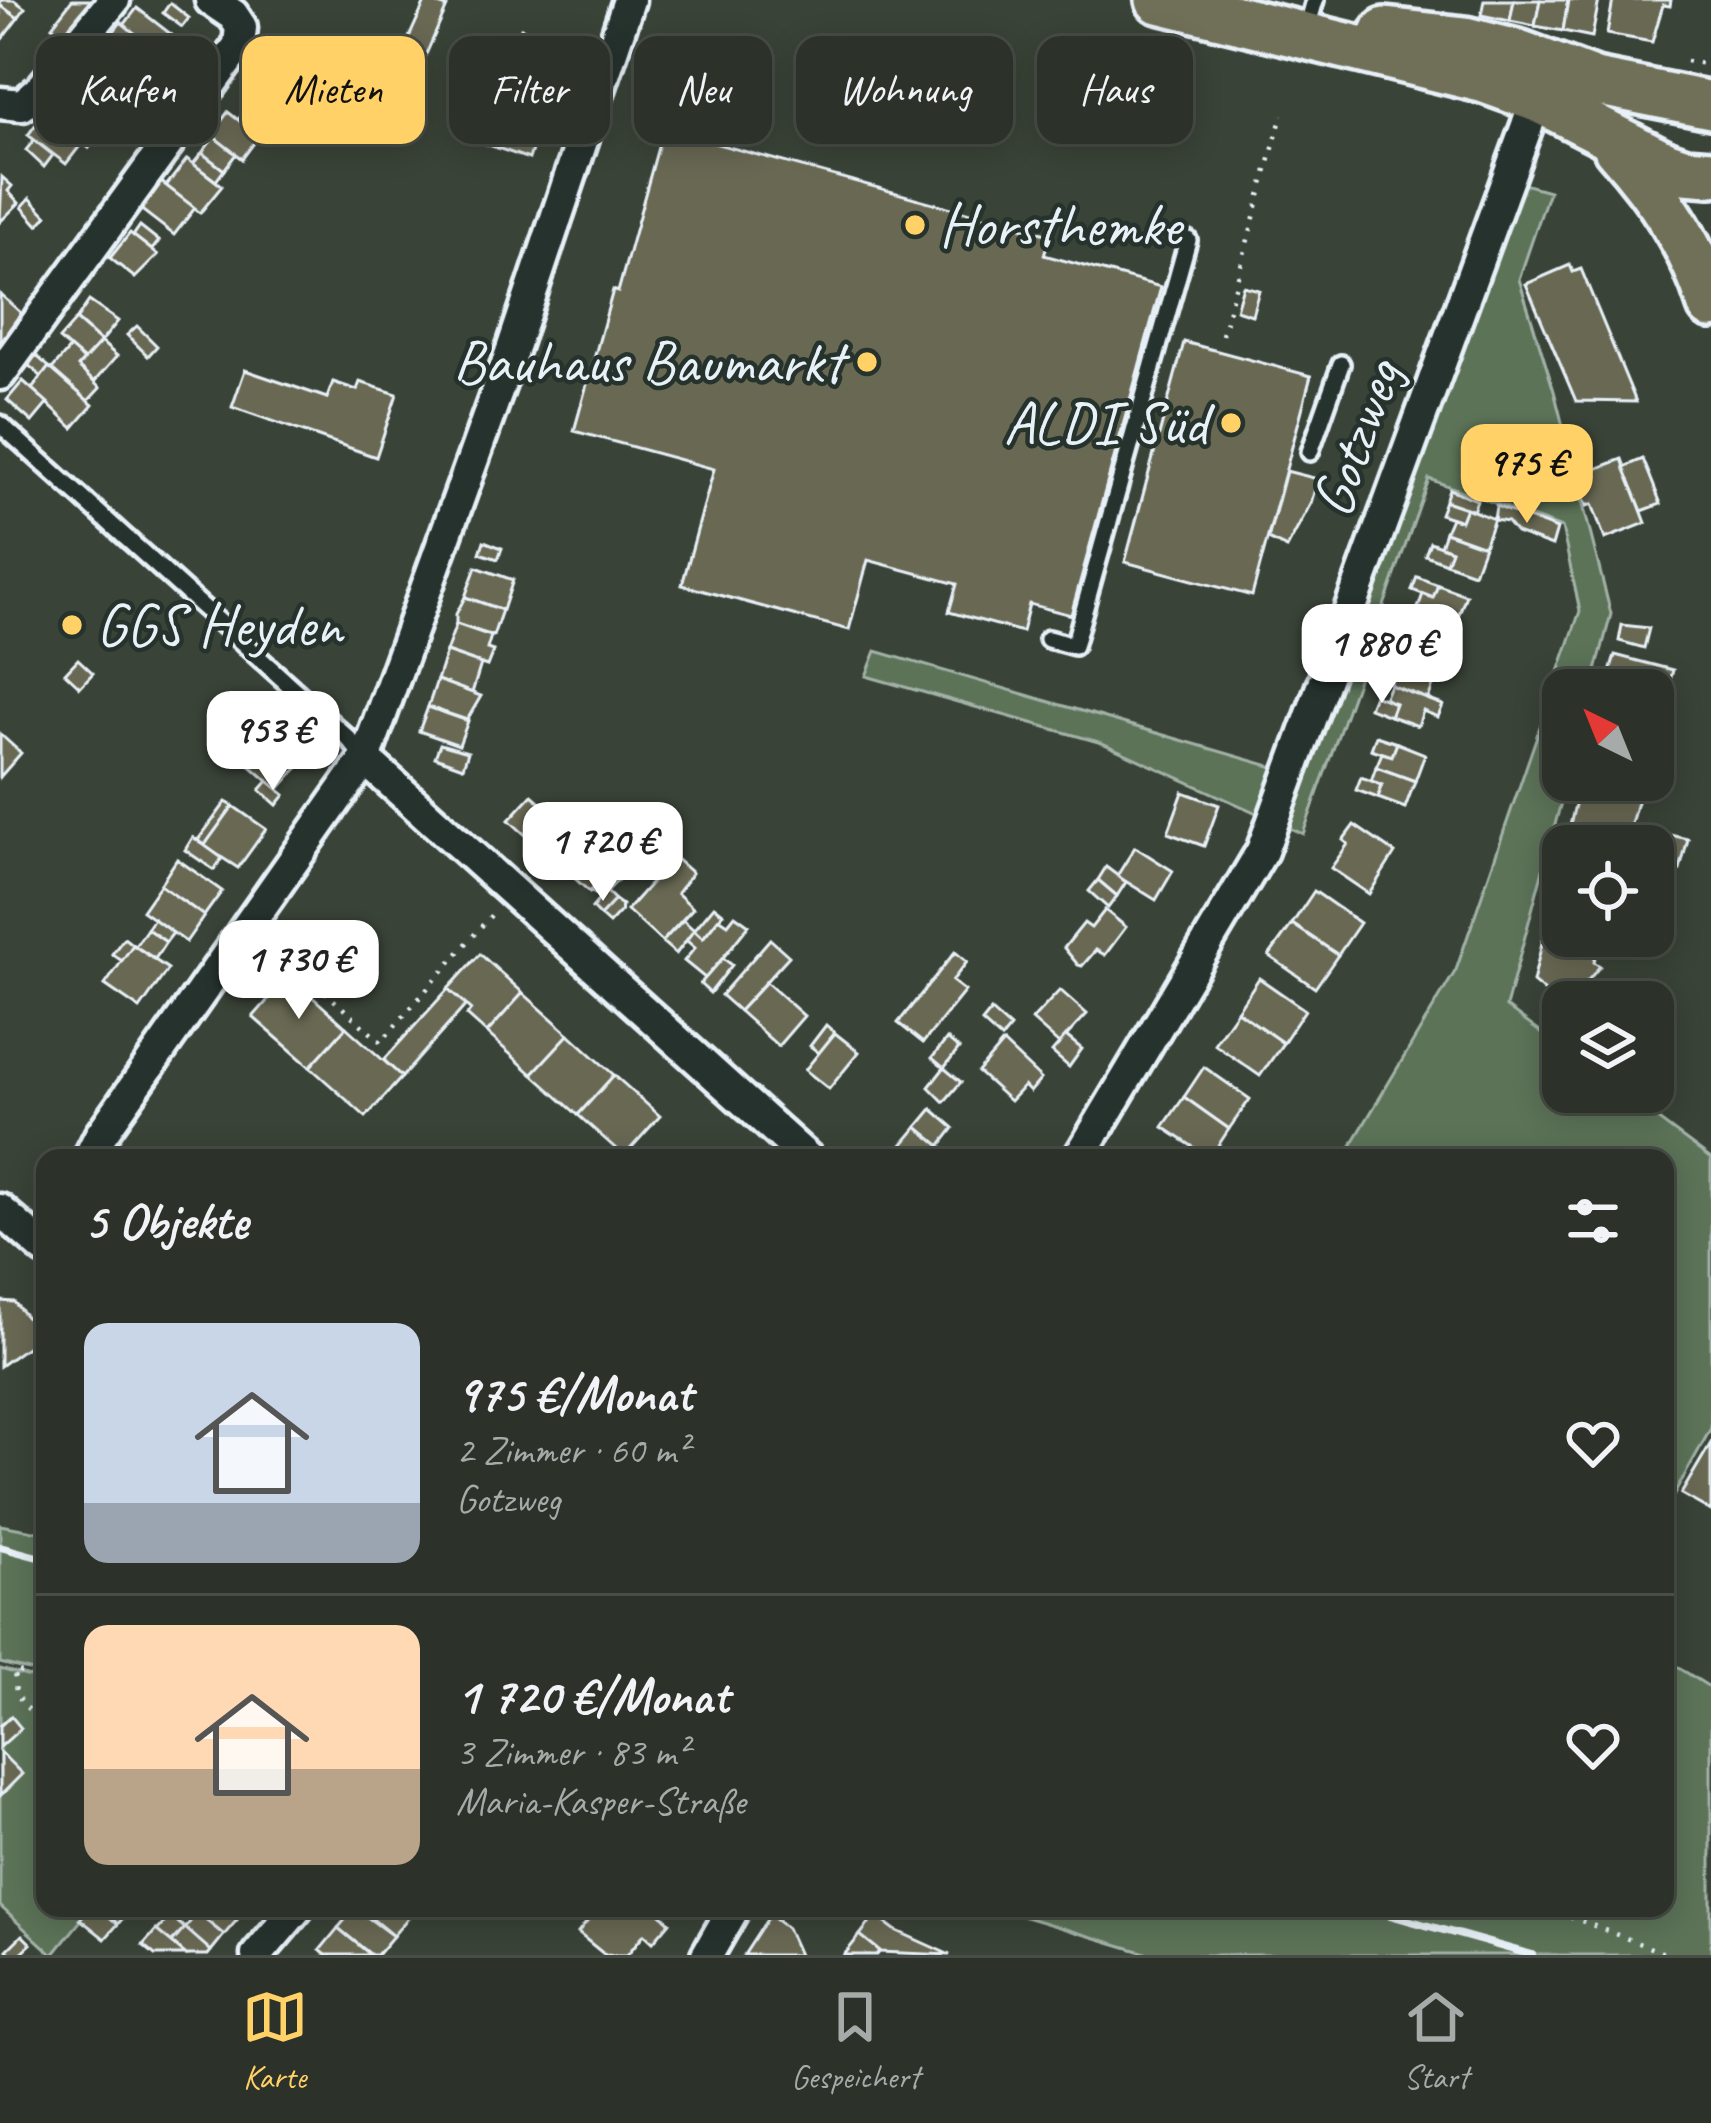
<!DOCTYPE html>
<html lang="de">
<meta charset="utf-8">
<style>
body{margin:0;font-family:Caveat,sans-serif;background:#383e36;color:#f1f3f6;height:100vh;display:flex;flex-direction:column;font-size:45px;white-space:nowrap}
*{box-sizing:border-box;margin:0}
p{font-size:39px;color:#a6aaa8}
.icon{flex:none;width:66px;height:66px;fill:none;stroke:currentColor;stroke-width:2;stroke-linecap:round;stroke-linejoin:round}
.map{position:relative;flex:1;overflow:hidden}
.panel{position:absolute;left:36px;top:1149px;width:1638px;height:768px;display:flex;flex-direction:column;background:#2c322a;border-radius:24px;box-shadow:0 6px 30px #0003,0 0 0 3px #484d47}
.panel>*{flex:none}
.guide{position:absolute;left:36px;top:36px;width:1641px;height:108px;display:flex;gap:24px}
.needle{width:78px;rotate:317deg}
.buttons{position:absolute;left:1542px;top:669px;display:grid;gap:24px}
.buttons a{display:grid;place-items:center;width:132px;height:132px;border-radius:24px;background:#2c322a;box-shadow:0 6px 30px #0003,0 0 0 3px #484d47;font-size:60px}
.price{position:absolute;translate:-50% -102px;padding:0 27px;border-radius:24px;background:#fff;color:#222;font-size:39px;line-height:78px;filter:drop-shadow(0 3px 6px #0008)}
.price::after{content:'';position:absolute;left:50%;top:72px;width:36px;height:27px;margin-left:-18px;background:inherit;clip-path:polygon(0 0,100% 0,50% 100%)}
.price.active{background:#ffd166;color:#111}
ul{padding:0;list-style:none}
li{display:flex;align-items:center;gap:36px;height:300px;padding:0 48px}
li+li{border-top:3px solid #484d47}
li span{display:grid;place-items:center;flex:none;width:336px;height:240px;border-radius:24px;color:#555}
li>.icon{margin-inline-start:auto}
span .icon{width:144px;height:144px;fill:#fffc;stroke-width:1}
li b{font-size:51px}
h2{display:flex;justify-content:space-between;align-items:center;height:144px;padding:0 48px;font-size:51px}
.tag{padding:0 42px;border-radius:24px;background:#2c322a;box-shadow:0 6px 30px #0003,0 0 0 3px #484d47;font-size:42px;line-height:108px}
.tag.active{background:#ffd166;color:#111}
.dock{display:flex;justify-content:space-around;align-items:center;height:168px;border-top:3px solid #484d47;background:#2c322a;font-size:33px;color:#a6aaa8}
.dock a{display:grid;justify-items:center;gap:6px}
.dock .active{color:#ffd166}
.map>svg:first-child{display:block}
</style>
<div class="map">
<svg width="1711" height="1955" viewBox="0 0 1711 1955">
<rect width="100%" height="100%" fill="#3a4338"/>
<filter id="ink" filterUnits="userSpaceOnUse"><feTurbulence type="fractalNoise" baseFrequency=".00833" numOctaves="2"/><feDisplacementMap in="SourceGraphic" scale="24" xChannelSelector="R" yChannelSelector="G"/><feConvolveMatrix kernelMatrix="1 2 1 2 8 2 1 2 1" color-interpolation-filters="sRGB"/></filter>
<g filter="url(#ink)">
<g fill="#5c7358" stroke="#a2b2a8" stroke-width="3">
<path d="M1491,175L1549,191L1519,279L1554,391L1611,614L1591,690H1563V780H1567L1506,1007L1563,1049V1092H1621L1711,1159V1428L1665,1511V1158H1357L1348,1151L1456,970L1580,611L1562,528L1429,479L1303,834L1102,743L866,676L876,651L1280,769Z"/>
<path d="M0,1525L45,1533V1674L0,1663Z"/>
<path d="M1665,1659L1711,1688V1955H1152L996,1908H1665Z"/>
<path d="M0,1669L45,1681V1908H91L53,1955L0,1906Z"/>
</g>
<g fill="#686752" stroke="#e8f1f8" stroke-width="3">
<path d="M1,0H14L25,8L18,18L0,5Z"/>
<path d="M72,0H101L69,39L52,26Z"/>
<path d="M426,0L447,7L423,61L402,53Z"/>
<path d="M1484,0H1514L1510,21L1481,15Z"/>
<path d="M1514,0H1540L1535,26L1510,21Z"/>
<path d="M1540,0H1568L1563,31L1535,26Z"/>
<path d="M1568,0H1599L1592,37L1563,31Z"/>
<path d="M1613,0H1671L1670,6L1663,5L1652,42L1607,34Z"/>
<path d="M170,3L189,18L182,27L163,13Z"/>
<path d="M0,5L18,18L0,42Z"/>
<path d="M137,8L172,35L158,53L124,25Z"/>
<path d="M121,22L155,50L142,67L107,40Z"/>
<path d="M521,28L568,44L543,116L497,100Z"/>
<path d="M107,40L142,67L129,84L94,58Z"/>
<path d="M97,60L132,86L118,104L84,77Z"/>
<path d="M287,77L317,101L300,123L269,99Z"/>
<path d="M260,91L283,110L261,138L238,120Z"/>
<path d="M68,96L106,125L89,148L51,118Z"/>
<path d="M490,97L543,116L529,159L480,142Z"/>
<path d="M91,98L110,113L103,122L83,107Z"/>
<path d="M45,112L83,142L66,164L28,135Z"/>
<path d="M228,112L259,136L242,159L211,135Z"/>
<path d="M663,129L1050,235L1044,255L1161,287L1071,615L1029,604L1022,632L949,612L957,584L868,560L849,630L682,585L714,469L574,431L613,290L618,292Z"/>
<path d="M214,137L236,154L224,170L202,153Z"/>
<path d="M34,140L53,155L44,167L26,150Z"/>
<path d="M202,153L224,170L216,181L193,164Z"/>
<path d="M187,159L222,186L200,213L166,186Z"/>
<path d="M2,177L12,186L8,191L19,203L0,222Z"/>
<path d="M160,181L195,208L174,235L139,208Z"/>
<path d="M30,198L47,216L38,225L22,207Z"/>
<path d="M140,226L159,241L152,250L133,236Z"/>
<path d="M130,233L158,255L135,278L110,258Z"/>
<path d="M1570,265L1573,272L1581,269L1636,402L1576,401L1526,284Z"/>
<path d="M1243,286L1259,290L1252,315L1236,310Z"/>
<path d="M0,294L21,313L1,341H0Z"/>
<path d="M89,301L118,321L101,342L76,320Z"/>
<path d="M76,320L101,342L84,361L59,339Z"/>
<path d="M137,326L157,346L148,356L127,335Z"/>
<path d="M101,342L117,356L94,382L78,367Z"/>
<path d="M1184,342L1311,376L1252,596L1125,562Z"/>
<path d="M70,348L84,360L78,367L100,388L88,401L52,369Z"/>
<path d="M32,352L49,367L42,377L25,362Z"/>
<path d="M49,367L93,405L73,428L32,389Z"/>
<path d="M245,370L327,398L333,382L357,390L360,382L397,394L376,457L232,407Z"/>
<path d="M23,381L48,403L32,422L7,400Z"/>
<path d="M1622,459L1646,523L1605,539L1592,504L1587,506L1578,483L1583,481L1580,475Z"/>
<path d="M1643,459L1661,504L1642,511L1624,467Z"/>
<path d="M1286,471L1318,479L1311,503L1287,548L1268,539Z"/>
<path d="M1449,489L1477,500L1473,511L1445,501Z"/>
<path d="M1445,501L1466,508L1461,521L1440,514Z"/>
<path d="M1496,506L1557,529L1552,546L1516,533L1507,522L1494,520Z"/>
<path d="M1466,508L1494,519L1484,546L1445,532L1451,518L1461,521Z"/>
<path d="M1445,532L1484,546L1474,573L1446,563L1451,550L1440,546Z"/>
<path d="M484,541L502,548L498,559L480,553Z"/>
<path d="M1430,542L1451,550L1446,563L1425,555Z"/>
<path d="M476,567L513,580L503,610L465,597Z"/>
<path d="M1417,577L1438,585L1433,598L1412,590Z"/>
<path d="M1438,585L1466,595L1456,622L1418,608L1423,594L1433,598Z"/>
<path d="M465,597L502,610L493,636L456,624V614Z"/>
<path d="M1418,608L1456,622L1446,650L1419,639L1423,626L1412,622Z"/>
<path d="M1402,618L1423,626L1419,639L1397,631Z"/>
<path d="M456,624L491,636L487,649L493,651L487,666L446,652Z"/>
<path d="M1622,625L1649,628L1644,648L1619,641Z"/>
<path d="M1393,643L1426,655L1423,662L1389,654Z"/>
<path d="M446,652L481,664L472,693L437,680Z"/>
<path d="M1389,654L1410,662L1406,675L1384,667Z"/>
<path d="M1615,655L1673,670L1657,727L1653,726V690H1605Z"/>
<path d="M78,659L93,673L80,687L65,673Z"/>
<path d="M1410,662L1438,672L1428,699L1390,685L1395,671L1406,675Z"/>
<path d="M437,680L481,696L467,720L428,707Z"/>
<path d="M1390,685L1443,705L1438,717L1423,711L1418,726L1390,716L1395,703L1384,699Z"/>
<path d="M1374,695L1395,703L1390,716L1369,708Z"/>
<path d="M428,707L468,721L459,745L419,731Z"/>
<path d="M270,722L308,756L278,790L245,761L261,742L256,737Z"/>
<path d="M0,734L21,753L0,777Z"/>
<path d="M1376,736L1397,743L1392,756L1371,749Z"/>
<path d="M1397,743L1425,754L1415,781L1376,767L1382,753L1392,756Z"/>
<path d="M440,744L468,752L463,767L435,757Z"/>
<path d="M1376,767L1415,781L1405,808L1378,798L1382,785L1371,781Z"/>
<path d="M1361,777L1382,785L1378,798L1356,790Z"/>
<path d="M1581,780H1643L1625,846H1565Z"/>
<path d="M268,781L285,795L277,805L260,790Z"/>
<path d="M1183,792L1219,805L1204,846L1168,833Z"/>
<path d="M532,795L563,822L540,848L509,820Z"/>
<path d="M226,802L233,806L205,845L198,840Z"/>
<path d="M233,806L266,829L238,868L204,846Z"/>
<path d="M1354,825L1395,853L1369,894L1331,868L1348,844L1343,840Z"/>
<path d="M1631,826L1688,839L1680,870L1653,867V846H1625Z"/>
<path d="M193,837L222,858L214,870L185,850Z"/>
<path d="M591,837L617,861L590,892L563,868Z"/>
<path d="M1135,847L1173,871L1156,900L1117,876Z"/>
<path d="M1563,852V936H1600L1594,962L1600,966L1570,1002H1563V1007L1533,982Z"/>
<path d="M674,857L692,873L677,893L693,908L662,942L627,910Z"/>
<path d="M177,859L222,891L204,916L160,885Z"/>
<path d="M1106,867L1126,882L1117,896L1098,880Z"/>
<path d="M607,873L617,881L600,898L591,891Z"/>
<path d="M1098,880L1117,896L1108,908L1089,891Z"/>
<path d="M160,885L204,916L186,942L142,911Z"/>
<path d="M606,891L615,900L600,916L592,908Z"/>
<path d="M1314,891L1360,923L1338,955L1292,924Z"/>
<path d="M615,900L622,905L621,911L609,924L600,916Z"/>
<path d="M714,906L723,913L703,938L694,930Z"/>
<path d="M1105,910L1126,927L1105,955L1096,950L1082,966L1078,965L1064,948L1084,923L1091,928Z"/>
<path d="M735,915L749,925L706,979L684,961L695,948L686,940L694,930L703,938L719,918L728,924Z"/>
<path d="M154,919L173,933L166,942L147,929Z"/>
<path d="M683,920L694,930L676,954L662,942Z"/>
<path d="M1292,924L1338,955L1315,988L1269,956Z"/>
<path d="M147,929L166,942L155,959L135,946Z"/>
<path d="M124,938L133,945L122,961L112,954Z"/>
<path d="M770,939L789,956L739,1011L721,995Z"/>
<path d="M133,945L168,969L140,1009L105,985Z"/>
<path d="M955,952L967,962L952,981L965,991L923,1043L898,1023Z"/>
<path d="M480,954L523,993L487,1033L467,1015L471,1010L448,989Z"/>
<path d="M723,958L732,965L710,993L700,984Z"/>
<path d="M289,976L346,1027L310,1067L253,1017Z"/>
<path d="M1259,978L1305,1010L1283,1043L1237,1011Z"/>
<path d="M766,982L804,1016L778,1046L739,1011Z"/>
<path d="M448,989L466,1005L402,1077L384,1060Z"/>
<path d="M1060,990L1087,1014L1059,1044L1032,1020Z"/>
<path d="M523,993L569,1034L532,1074L487,1033Z"/>
<path d="M991,1011L1010,1028L1001,1039L982,1022Z"/>
<path d="M1237,1011L1283,1043L1260,1076L1214,1044Z"/>
<path d="M826,1025L835,1033L819,1053L810,1046Z"/>
<path d="M346,1027L402,1077L366,1117L310,1067Z"/>
<path d="M835,1033L859,1052L829,1089L805,1070Z"/>
<path d="M569,1034L614,1075L578,1115L532,1074Z"/>
<path d="M1066,1036L1082,1049L1069,1067L1052,1052Z"/>
<path d="M947,1039L959,1049L944,1068L932,1058Z"/>
<path d="M1003,1043L1041,1079L1030,1092L1024,1086L1010,1101L978,1072Z"/>
<path d="M1204,1067L1250,1099L1229,1129L1184,1097Z"/>
<path d="M944,1068L961,1082L944,1102L929,1087Z"/>
<path d="M614,1075L660,1116L624,1156L578,1115Z"/>
<path d="M1184,1097L1229,1129L1210,1158L1163,1127Z"/>
<path d="M932,1109L954,1128L940,1146L917,1127Z"/>
<path d="M917,1127L944,1149L936,1158H891Z"/>
<path d="M0,1301L14,1302L42,1336L0,1366Z"/>
<path d="M1711,1443V1511L1681,1494Z"/>
<path d="M11,1716L21,1728L0,1747V1726Z"/>
<path d="M0,1752L22,1774L0,1796Z"/>
<path d="M89,1908H99L118,1924L105,1939L80,1919Z"/>
<path d="M99,1908H129L130,1909L118,1924Z"/>
<path d="M201,1908H223L237,1920L224,1935L197,1913Z"/>
<path d="M355,1908L393,1936L377,1955H371L338,1928Z"/>
<path d="M359,1908H404L411,1914L393,1936Z"/>
<path d="M598,1908H654L670,1922L653,1942L644,1934L627,1955H605L578,1933Z"/>
<path d="M197,1913L224,1935L211,1951L185,1928Z"/>
<path d="M770,1915L787,1928L799,1955H744Z"/>
<path d="M875,1915L895,1930L950,1955L879,1952L860,1935Z"/>
<path d="M170,1916L185,1928L171,1943L157,1931Z"/>
<path d="M185,1928L211,1951L208,1955H186L172,1943Z"/>
<path d="M338,1928L371,1955H326L320,1950Z"/>
<path d="M156,1930L172,1943L186,1955H155L143,1945Z"/>
<path d="M22,1935L31,1944L19,1955H12L7,1950Z"/>
<path d="M860,1935L880,1951L877,1955H844Z"/>
</g>
<g fill="none" stroke-linecap="round" stroke-linejoin="round">
<g stroke="#e8f1f8" stroke-width="24">
<g id="lane">
<path d="M1311,14L1315,0"/>
<path d="M0,424L348,738L365,759"/>
<path d="M1310,452L1341,364"/>
<path d="M1048,639L1074,646L1188,240"/>
</g>
</g>
<g stroke="#e8f1f8" stroke-width="39">
<g id="street">
<path d="M0,103L22,105L41,89L114,0"/>
<path d="M0,374L239,45L241,27L233,15L211,0"/>
<path d="M365,759L807,1158"/>
<path d="M89,1158L100,1136L365,759L511,353L629,0"/>
<path d="M1079,1158L1262,851L1543,82"/>
<path d="M0,1210L45,1249"/>
<path d="M257,1955L297,1908"/>
<path d="M707,1955L734,1908"/>
</g>
</g>
<g stroke="#e8f1f8" stroke-width="54">
<g id="primary">
<path d="M1159,0L1485,80L1538,99L1665,164L1685,171L1711,173"/>
<path d="M1385,31L1465,40L1521,54L1595,82L1711,105"/>
<path d="M1617,148C1660,196 1692,244 1711,305"/>
</g>
</g>
<g stroke="#e8f1f8" stroke-width="4.5" stroke-dasharray="3 9" stroke-linecap="butt">
<path d="M1686,61L1711,65"/>
<path d="M1222,335L1282,115"/>
<path d="M271,944L381,1042L493,913"/>
<path d="M45,1678L14,1671L16,1694L45,1730"/>
<path d="M1548,1908L1669,1955"/>
</g>
<use href="#lane" stroke="#26332d" stroke-width="15"/>
<use href="#street" stroke="#26332d" stroke-width="30"/>
<use href="#primary" stroke="#706f59" stroke-width="45"/>
<g stroke="#e8f1f8" stroke-width="8">
<path d="M0,1547L45,1559"/>
<path d="M1365,1908L1532,1955"/>
</g>
</g>
</g>
<g fill="#ffd166" stroke="#26332d" stroke-width="4.5">
<circle cx="915" cy="225" r="12"/>
<circle cx="867" cy="362" r="12"/>
<circle cx="1231" cy="423" r="12"/>
<circle cx="72" cy="625" r="12"/>
</g>
<g text-anchor="middle" dominant-baseline="central" stroke-width="9" stroke-linejoin="round" paint-order="stroke">
<g font-size="60" fill="#e8f1f8" stroke="#26332d" text-anchor="start">
<text x="939" y="225">Horsthemke</text>
<text x="843" y="362" text-anchor="end">Bauhaus Baumarkt</text>
<text x="1207" y="423" text-anchor="end">ALDI Süd</text>
<text x="96" y="625">GGS Heyden</text>
</g>
<g font-size="60" fill="#e8f1f8" stroke="#26332d">
<text transform="translate(1356 438) rotate(-70)">Gotzweg</text>
</g>
</g>
</svg>
<div class="buttons">
<a><svg class="needle" viewBox="-14 -14 28 28"><path d="M0-13l5 13h-10z" fill="#e53935"/><path d="M0 13l5-13h-10z" fill="#a6aaa8"/></svg></a>
<a><svg class="icon" aria-label="locate" viewBox="0 0 24 24"><circle cx="12" cy="12" r="6"/><path d="M12 2v4M12 18v4M2 12h4M18 12h4"/></svg></a>
<a><svg class="icon" aria-label="layers" viewBox="0 0 24 24"><path d="M12 4l9 5-9 5-9-5zM3 14l9 5 9-5"/></svg></a>
</div>
<b class="price active" style="left:1527px;top:526px">975 €</b>
<b class="price" style="left:1382px;top:706px">1 880 €</b>
<b class="price" style="left:273px;top:793px">953 €</b>
<b class="price" style="left:603px;top:904px">1 720 €</b>
<b class="price" style="left:299px;top:1022px">1 730 €</b>
<div class="guide">
<a class="tag">Kaufen</a>
<a class="tag active">Mieten</a>
<a class="tag">Filter</a>
<a class="tag">Neu</a>
<a class="tag">Wohnung</a>
<a class="tag">Haus</a>
</div>
<section class="panel">
<h2>5 Objekte<svg class="icon" aria-label="filters" viewBox="0 0 24 24"><path d="M4 7h16M4 17h16"/><circle cx="9" cy="7" r="2"/><circle cx="15" cy="17" r="2"/></svg></h2>
<ul>
<li><span style="background:linear-gradient(#c9d6e8 75%,#9aa5b1 0)"><svg class="icon" aria-label="home" viewBox="0 0 24 24"><path d="M3 11l9-7 9 7M6 9v11h12V9"/></svg></span><div><b>975 €/Monat</b><p>2 Zimmer · 60 m²</p><p>Gotzweg</p></div><svg class="icon" aria-label="heart" viewBox="0 0 24 24"><path d="M12 20l-8-8c-3-5 5-10 8-4 3-6 11-1 8 4z"/></svg></li>
<li><span style="background:linear-gradient(#ffd9b3 60%,#b9a48a 0)"><svg class="icon" aria-label="home" viewBox="0 0 24 24"><path d="M3 11l9-7 9 7M6 9v11h12V9"/></svg></span><div><b>1 720 €/Monat</b><p>3 Zimmer · 83 m²</p><p>Maria-Kasper-Straße</p></div><svg class="icon" aria-label="heart" viewBox="0 0 24 24"><path d="M12 20l-8-8c-3-5 5-10 8-4 3-6 11-1 8 4z"/></svg></li>
</ul>
</section>
</div>
<nav class="dock">
<a class="active"><svg class="icon" aria-label="map" viewBox="0 0 24 24"><path d="M3 6l6-2 6 2 6-2v14l-6 2-6-2-6 2zM9 4v14M15 6v14"/></svg>Karte</a>
<a><svg class="icon" aria-label="saved" viewBox="0 0 24 24"><path d="M7 4h10v16l-5-4-5 4z"/></svg>Gespeichert</a>
<a><svg class="icon" aria-label="home" viewBox="0 0 24 24"><path d="M3 11l9-7 9 7M6 9v11h12V9"/></svg>Start</a>
</nav>
